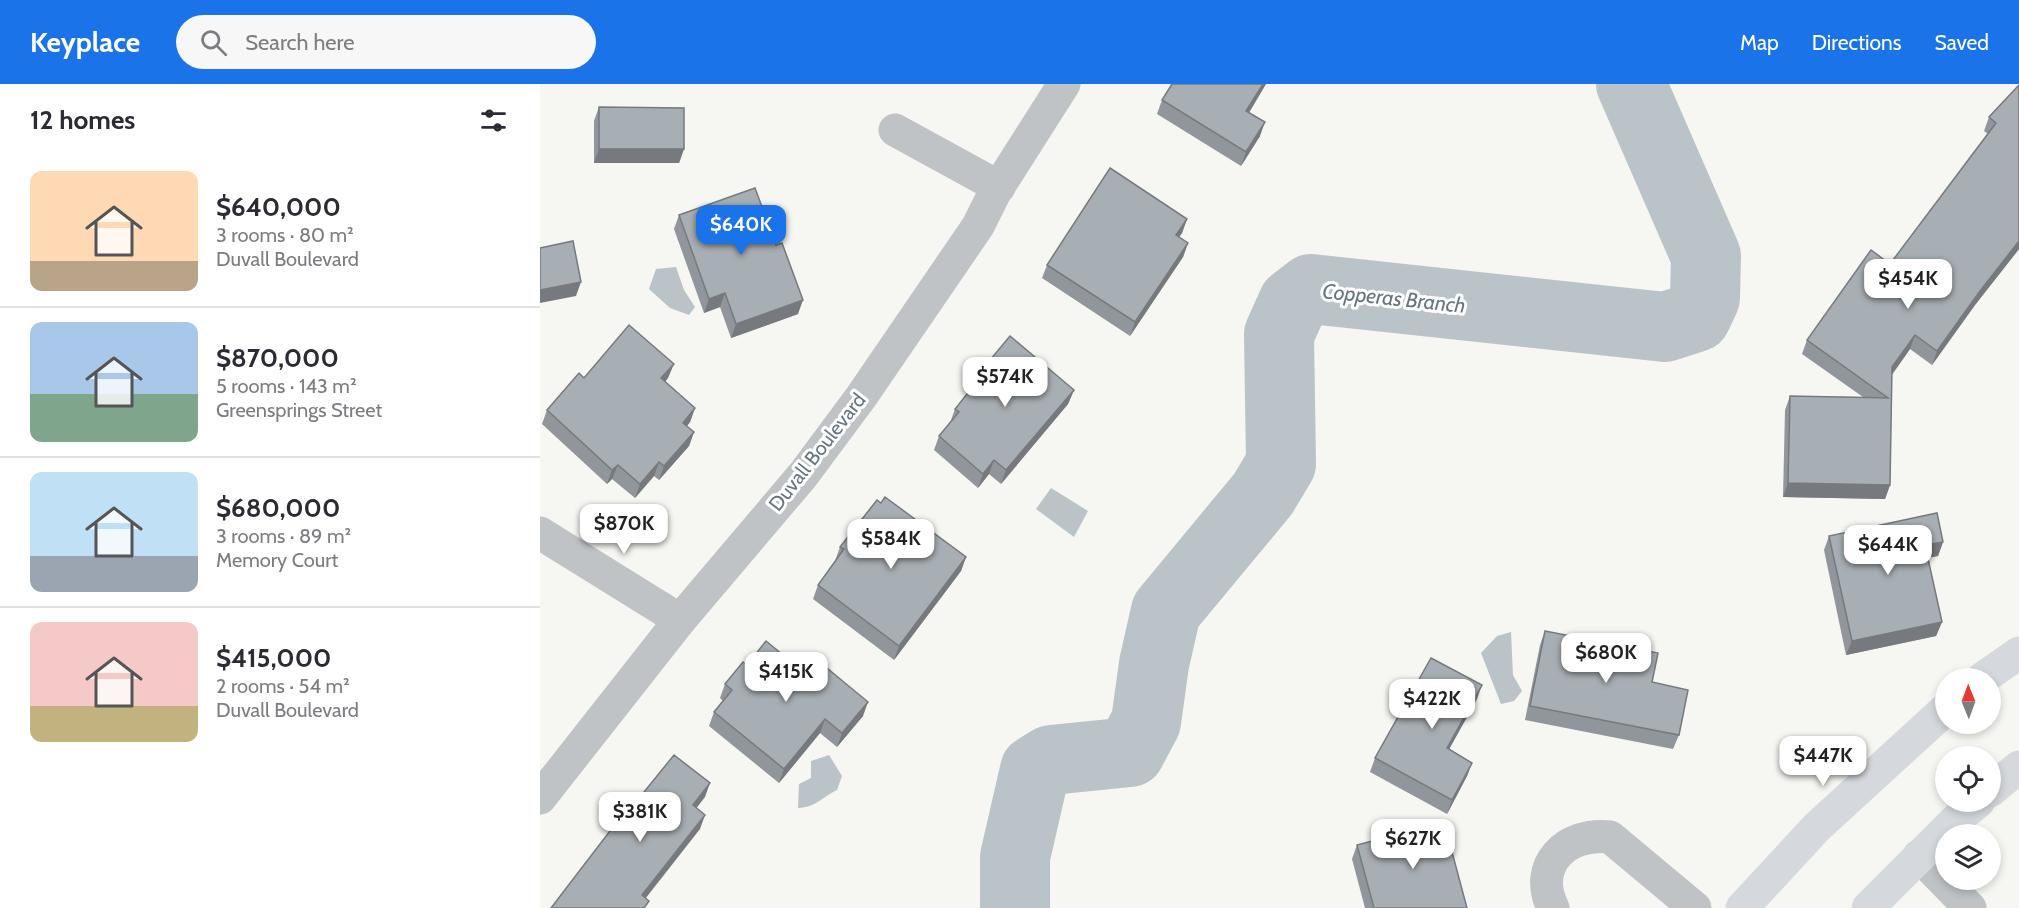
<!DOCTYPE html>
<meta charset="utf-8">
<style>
body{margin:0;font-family:Cabin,sans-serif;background:#f7f7f7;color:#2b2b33;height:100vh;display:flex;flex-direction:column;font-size:22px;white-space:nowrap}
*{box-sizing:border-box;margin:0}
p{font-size:20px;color:#7c7c81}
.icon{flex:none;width:33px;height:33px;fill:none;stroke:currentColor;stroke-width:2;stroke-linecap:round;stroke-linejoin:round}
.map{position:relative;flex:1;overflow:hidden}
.details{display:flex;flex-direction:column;background:#fff;width:540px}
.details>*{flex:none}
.needle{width:39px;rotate:359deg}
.buttons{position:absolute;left:1395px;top:584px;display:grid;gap:12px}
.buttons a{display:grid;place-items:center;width:66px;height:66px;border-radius:50%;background:#fff;box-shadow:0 3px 9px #0003;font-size:30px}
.price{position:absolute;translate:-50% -51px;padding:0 14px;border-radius:12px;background:#fff;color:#222;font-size:20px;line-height:39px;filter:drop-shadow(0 2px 3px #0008)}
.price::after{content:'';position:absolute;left:50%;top:36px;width:18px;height:14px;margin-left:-9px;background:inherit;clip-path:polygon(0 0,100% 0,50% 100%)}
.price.on{background:#1a73e8;color:#fff}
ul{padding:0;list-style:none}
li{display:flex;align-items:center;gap:18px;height:150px;padding:0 30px}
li+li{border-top:2px solid #e1e1e2}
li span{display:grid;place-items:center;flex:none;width:168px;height:120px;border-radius:12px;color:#555}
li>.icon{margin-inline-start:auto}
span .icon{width:72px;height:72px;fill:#fffc;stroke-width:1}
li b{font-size:26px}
h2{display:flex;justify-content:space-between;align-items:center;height:72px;padding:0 30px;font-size:26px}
header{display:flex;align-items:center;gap:36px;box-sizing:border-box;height:84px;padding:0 30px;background:#1a73e8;color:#fff}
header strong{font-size:28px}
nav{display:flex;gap:33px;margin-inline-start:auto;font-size:21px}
.search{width:420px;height:54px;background:#f7f7f7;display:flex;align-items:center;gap:15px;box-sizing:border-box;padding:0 21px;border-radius:33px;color:#7c7c81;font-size:22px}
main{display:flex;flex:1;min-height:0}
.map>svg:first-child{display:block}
</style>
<header>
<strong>Keyplace</strong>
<div class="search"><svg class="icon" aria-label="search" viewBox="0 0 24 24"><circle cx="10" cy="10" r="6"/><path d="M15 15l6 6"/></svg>Search here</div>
<nav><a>Map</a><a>Directions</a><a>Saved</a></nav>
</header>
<main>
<section class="details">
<h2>12 homes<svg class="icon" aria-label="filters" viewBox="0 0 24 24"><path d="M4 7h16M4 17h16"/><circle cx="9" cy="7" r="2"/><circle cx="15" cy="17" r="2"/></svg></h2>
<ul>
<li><span style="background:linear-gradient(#ffd9b3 75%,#b9a48a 0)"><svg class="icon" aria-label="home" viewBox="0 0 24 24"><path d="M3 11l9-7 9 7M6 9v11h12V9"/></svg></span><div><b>$640,000</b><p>3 rooms · 80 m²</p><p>Duvall Boulevard</p></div></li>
<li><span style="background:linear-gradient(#a9c7e8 60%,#7fa58c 0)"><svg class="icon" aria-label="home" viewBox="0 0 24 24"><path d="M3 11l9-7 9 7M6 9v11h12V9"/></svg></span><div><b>$870,000</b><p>5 rooms · 143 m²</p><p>Greensprings Street</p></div></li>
<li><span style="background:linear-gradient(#bfe0f5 70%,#9aa5b1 0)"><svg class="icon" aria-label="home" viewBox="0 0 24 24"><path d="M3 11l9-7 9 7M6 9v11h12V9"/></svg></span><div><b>$680,000</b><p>3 rooms · 89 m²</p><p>Memory Court</p></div></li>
<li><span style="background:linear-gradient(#f6c9c9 70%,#c2b280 0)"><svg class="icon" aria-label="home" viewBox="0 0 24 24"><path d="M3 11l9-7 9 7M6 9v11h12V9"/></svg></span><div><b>$415,000</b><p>2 rooms · 54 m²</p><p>Duvall Boulevard</p></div></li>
</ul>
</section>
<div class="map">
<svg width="1479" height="824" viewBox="0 0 1479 824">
<rect width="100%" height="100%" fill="#f6f6f2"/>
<g fill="#b9c3c8">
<path d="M136,183L144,206L155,223L149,231L130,224L109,205L116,185Z"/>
<path d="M511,404L548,427L534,453L496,425Z"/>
<path d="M971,548L973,591L982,607L974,617L961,620L941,569L957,552Z"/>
<path d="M289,671L302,692L297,706C281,714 276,723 258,724L259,700L271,694V677Z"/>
</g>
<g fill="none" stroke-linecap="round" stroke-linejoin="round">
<path stroke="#b9c3c8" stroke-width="70" d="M475,824V773L495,686L511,676L590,668L606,638L614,580L626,527L723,410L741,380L739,250L753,219L771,205L1125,243L1156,233L1165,214L1166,172L1091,0"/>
<g stroke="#bfc3c6" stroke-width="33">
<path d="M355,46L459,103"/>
<path d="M0,449L140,536"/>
<path d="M0,714L140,536L263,391L321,313L438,142L454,110L524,0"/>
<path d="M1379,772L1430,824"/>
<path d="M1013,824C992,781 1026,748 1070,753L1155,824"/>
</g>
<g stroke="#d5d8dc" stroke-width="33">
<path d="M1443,594L1479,569"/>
<path d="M1450,707L1479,683"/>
<path d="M1202,824L1277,743L1406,625"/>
<path d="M1328,824L1417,735L1439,717"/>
</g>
</g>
<g fill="#90969b">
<path d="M632,0H726L709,29L720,52L701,82L617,30L622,16Z"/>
<path d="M1479,1V165L1435,221L1392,281L1370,265L1352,291L1350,401L1345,415L1243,413L1245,326L1250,312L1323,313L1262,270L1267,256L1350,180L1448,50L1444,47L1449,33Z"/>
<path d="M59,23L144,65L139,79H54V37Z"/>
<path d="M139,131L258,230L191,254L180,223L164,229L134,145Z"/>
<path d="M647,135L642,149L639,153L648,159L643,173L590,252L502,194L507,181Z"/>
<path d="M440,288L534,306L528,320L461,400L449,390L438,404L394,366L399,352L410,339L415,325L436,298Z"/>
<path d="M128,294L125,298L155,324L150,338L147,342L154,348L149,362L119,396L114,392L95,414L72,395L67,400L2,340L7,326Z"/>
<path d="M1289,452L1403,458L1398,472L1388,474L1402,538L1396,552L1306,571L1284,466Z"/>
<path d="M300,463L426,473L421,487L354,576L273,515L278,501L295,477Z"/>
<path d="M1005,547L1112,598L1139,651L1133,665L985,636L1000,561Z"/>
<path d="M207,581L259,584L323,632L297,663L280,649L239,699L169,642L174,628L183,617L180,614L185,600Z"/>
<path d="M937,615L909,665L932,679L927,692L907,730L830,688L835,674Z"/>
<path d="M817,761L927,824H825L812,775Z"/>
</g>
<g fill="#767a7e">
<path d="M723,0H726L701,41L706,27Z"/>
<path d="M725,38L720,52L701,82L706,68Z"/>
<path d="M59,65H144L139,79H54Z"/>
<path d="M647,135L642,149L631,165L636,151Z"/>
<path d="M1479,157V165L1435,221L1392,281L1397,267L1440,207Z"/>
<path d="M648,159L643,173L590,252L595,238Z"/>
<path d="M41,198L36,212L0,219V206Z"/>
<path d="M185,209L180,223L164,229L169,215Z"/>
<path d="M263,216L258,230L191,254L196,240Z"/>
<path d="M1375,251L1370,265L1347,297L1352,283Z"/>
<path d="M134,280L128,294L116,308L121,294Z"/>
<path d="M534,306L528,320L461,400L466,386Z"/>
<path d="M155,324L150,338L138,353L143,339Z"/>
<path d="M154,348L149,362L119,396L124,382Z"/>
<path d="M454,376L449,390L438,404L443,390Z"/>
<path d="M119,378L114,392L95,414L100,400Z"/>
<path d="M78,381L72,395L67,400L72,386Z"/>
<path d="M1248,399L1350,401L1345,415L1243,413Z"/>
<path d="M1403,458L1398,472L1380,475L1385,461Z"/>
<path d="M426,473L421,487L354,576L359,562Z"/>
<path d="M1402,538L1396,552L1306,571L1312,557Z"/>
<path d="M942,601L937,615L902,678L907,664Z"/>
<path d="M328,618L323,632L297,663L302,649Z"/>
<path d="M285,635L280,649L239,699L244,685Z"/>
<path d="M932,679L927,692L907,730L912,716Z"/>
<path d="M170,699L165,713L148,735L153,721Z"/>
<path d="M165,731L160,745L98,824L102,811Z"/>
</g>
<g fill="#a8afb4" stroke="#767a7e" stroke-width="1.5">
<path d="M632,0H723L706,27L725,38L706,68L622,16Z"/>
<path d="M1479,1V157L1440,207L1397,267L1375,251L1352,283L1350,401L1248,399L1250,312L1348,314L1267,256L1331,166L1350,180L1456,39L1449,33Z"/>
<path d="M59,23L144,24V65H59Z"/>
<path d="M570,84L647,135L636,151L648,159L595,238L507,181Z"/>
<path d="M215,104L236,161L242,159L263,216L196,240L185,209L169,215L139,131Z"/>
<path d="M33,157L41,198L0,206V164Z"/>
<path d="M89,241L134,280L121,294L155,324L143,339L154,348L124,382L119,378L100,400L78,381L72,386L7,326L39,289L44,294Z"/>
<path d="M470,252L534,306L466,386L454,376L443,390L399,352L419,328L415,325L443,290L440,288Z"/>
<path d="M345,413L426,473L359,562L278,501L304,465L300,463L337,416L341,419Z"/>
<path d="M1397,429L1403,458L1385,461L1402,538L1312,557L1289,452Z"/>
<path d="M1005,547L1118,569L1112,598L1148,606L1139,651L990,622Z"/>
<path d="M226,557L259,584L270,570L328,618L302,649L285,635L244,685L174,628L192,606L185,600L203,578L207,581Z"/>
<path d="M891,574L942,601L907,664L932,679L912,716L835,674Z"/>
<path d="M134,671L170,699L153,721L165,731L102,811L109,817L104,824H11L96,713H100Z"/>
<path d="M904,738L927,824H834L817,761Z"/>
</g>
<g text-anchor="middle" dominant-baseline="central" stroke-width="6" stroke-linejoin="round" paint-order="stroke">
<g font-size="20" fill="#677581" stroke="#fff">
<text transform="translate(277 368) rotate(-52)">Duvall Boulevard</text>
</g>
<g font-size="21" font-style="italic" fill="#63767e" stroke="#fff">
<text transform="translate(854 214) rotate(6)">Copperas Branch</text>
</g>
</g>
</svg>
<div class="buttons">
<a><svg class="needle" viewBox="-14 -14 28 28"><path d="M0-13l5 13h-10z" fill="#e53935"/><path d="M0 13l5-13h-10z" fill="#7c7c81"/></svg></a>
<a><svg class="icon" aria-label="locate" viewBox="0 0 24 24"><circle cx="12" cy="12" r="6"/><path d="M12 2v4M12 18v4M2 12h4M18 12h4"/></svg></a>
<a><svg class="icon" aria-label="layers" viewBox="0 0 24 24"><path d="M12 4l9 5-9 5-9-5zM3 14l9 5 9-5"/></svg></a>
</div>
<b class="price on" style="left:201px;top:172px">$640K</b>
<b class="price" style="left:1368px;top:226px">$454K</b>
<b class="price" style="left:465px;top:324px">$574K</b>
<b class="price" style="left:84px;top:471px">$870K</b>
<b class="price" style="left:351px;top:486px">$584K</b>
<b class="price" style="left:1348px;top:492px">$644K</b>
<b class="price" style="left:1066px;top:600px">$680K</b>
<b class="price" style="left:246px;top:619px">$415K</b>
<b class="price" style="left:892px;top:646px">$422K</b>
<b class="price" style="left:1283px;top:703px">$447K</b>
<b class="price" style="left:100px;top:759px">$381K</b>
<b class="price" style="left:873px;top:786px">$627K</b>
</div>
</main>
